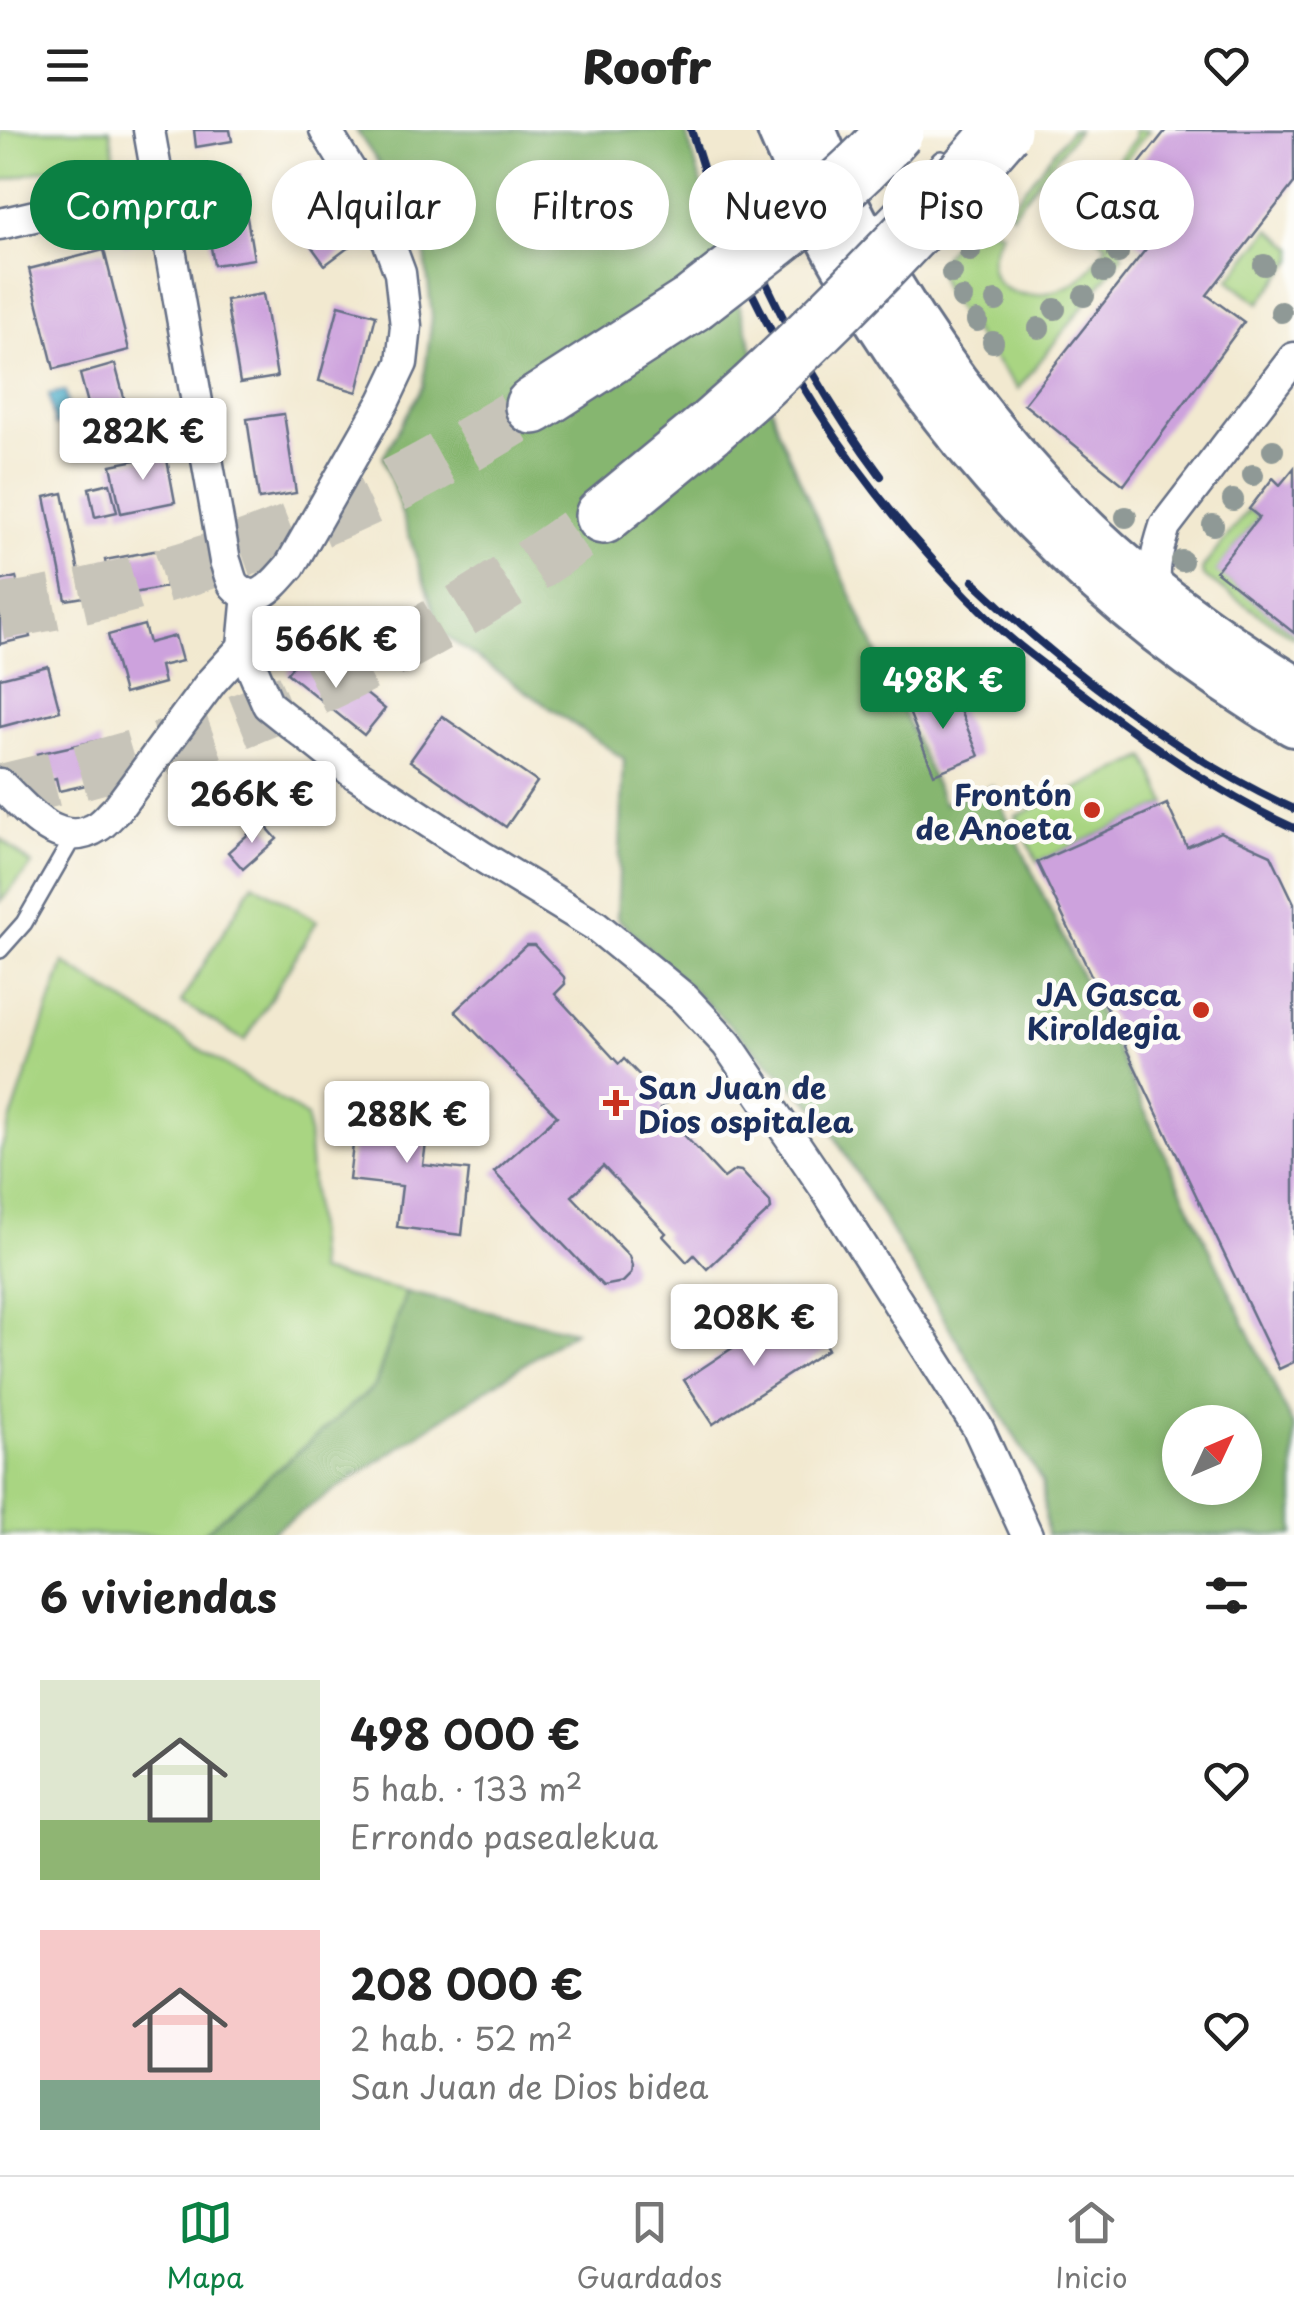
<!DOCTYPE html>
<html lang="es">
<meta charset="utf-8">
<style>
body{margin:0;font-family:"Playpen Sans",sans-serif;background:#f6f6f6;color:#222;height:100vh;display:flex;flex-direction:column;font-size:38px;white-space:nowrap}
*{box-sizing:border-box;margin:0}
p{font-size:32px;color:#767676}
.icon{flex:none;width:55px;height:55px;fill:none;stroke:currentColor;stroke-width:2;stroke-linecap:round;stroke-linejoin:round}
.map{position:relative;height:1405px;overflow:hidden}
.details{display:flex;flex-direction:column;background:#fff;flex:1}
.details>*{flex:none}
.top-card{position:absolute;left:30px;top:30px;width:1235px;height:90px;display:flex;gap:20px}
.needle{width:65px;rotate:46deg}
.controls{position:absolute;left:1162px;top:1275px;display:grid;gap:20px}
.controls a{display:grid;place-items:center;width:100px;height:100px;border-radius:50%;background:#fff;box-shadow:0 5px 15px #0003;font-size:50px}
.price{position:absolute;translate:-50% -85px;padding:0 22px;border-radius:10px;background:#fff;color:#222;font-size:32px;line-height:65px;filter:drop-shadow(0 2px 5px #0008)}
.price::after{content:'';position:absolute;left:50%;top:60px;width:30px;height:22px;margin-left:-15px;background:inherit;clip-path:polygon(0 0,100% 0,50% 100%)}
.price.on{background:#0b8043;color:#fff}
ul{padding:0;list-style:none}
li{display:flex;align-items:center;gap:30px;height:250px;padding:0 40px}
li span{display:grid;place-items:center;flex:none;width:280px;height:200px;border-radius:0px;color:#555}
li>.icon{margin-inline-start:auto}
span .icon{width:120px;height:120px;fill:#fffc;stroke-width:1}
li b{font-size:42px}
h2{display:flex;justify-content:space-between;align-items:center;height:120px;padding:0 40px;font-size:42px}
.pill{padding:0 35px;border-radius:45px;background:#fff;box-shadow:0 5px 15px #0003;font-size:35px;line-height:90px}
.pill.on{background:#0b8043;color:#fff}
header{display:flex;justify-content:space-between;align-items:center;height:130px;padding:0 40px;background:#fff;font-size:45px;font-weight:800}
.dock{display:flex;justify-content:space-around;align-items:center;height:140px;border-top:2px solid #e0e0e0;background:#fff;font-size:28px;color:#767676}
.dock a{display:grid;justify-items:center;gap:5px}
.dock .on{color:#0b8043}
.map>svg:first-child{display:block}
</style>
<header><svg class="icon" aria-label="menu" viewBox="0 0 24 24"><path d="M4 6h16M4 12h16M4 18h16"/></svg>Roofr<svg class="icon" aria-label="heart" viewBox="0 0 24 24"><path d="M12 20l-8-8c-3-5 5-10 8-4 3-6 11-1 8 4z"/></svg></header>
<div class="map">
<svg width="1294" height="1405" viewBox="0 0 1294 1405">
<rect width="100%" height="100%" fill="#fdfcf7"/>
<filter id="ink" filterUnits="userSpaceOnUse"><feTurbulence type="fractalNoise" baseFrequency=".01" numOctaves="2"/><feDisplacementMap in="SourceGraphic" scale="20" xChannelSelector="R" yChannelSelector="G"/><feConvolveMatrix kernelMatrix="1 2 1 2 8 2 1 2 1" color-interpolation-filters="sRGB"/></filter>
<filter id="wash" filterUnits="userSpaceOnUse"><feTurbulence type="fractalNoise" baseFrequency=".0048" numOctaves="4" result="noise"/><feDisplacementMap in="SourceGraphic" scale="40" xChannelSelector="R" yChannelSelector="G"/><feGaussianBlur stdDeviation="2.25" result="paint"/><feColorMatrix in="noise" values="0 0 0 0 0 0 0 0 0 0 0 0 0 0 0 0 0 1.4 0 .05"/><feComposite in="paint" operator="in"/></filter>
<g filter="url(#wash)">
<rect width="100%" height="100%" fill="#f2e9d0"/>
<g fill="#a9d582" stroke="#628270" stroke-width="2.5">
<path d="M0,0H110L117,44L99,49L95,27L0,51Z"/>
<path d="M1071,0H1078L1012,84L1008,80Z"/>
<path d="M1134,0H1149L1097,67L1092,64L1135,8Z"/>
<path d="M1087,70L1091,74L1084,84L1121,115L1123,126L1018,259C1002,238 939,165 939,142C939,128 949,118 959,109C972,97 985,96 1002,102C966,163 1031,179 1075,152C1088,144 1098,127 1107,115L1074,87Z"/>
<path d="M1270,99L1294,118V129L1259,173L1229,150Z"/>
<path d="M1249,379L1259,387L1217,441L1294,503V508L1203,446L1202,440L1205,435Z"/>
<path d="M1146,627L1167,674L1037,732L1016,686Z"/>
<path d="M0,708L32,735L0,772Z"/>
<path d="M253,753L317,791L245,911L181,872Z"/>
<path d="M64,833L307,987L318,1142L406,1162L375,1256L201,1405H0V1022Z"/>
</g>
<g fill="#86b670" stroke="#507267" stroke-width="2.5" fill-rule="evenodd">
<path d="M356,0H685L779,303L944,674L992,656L1294,1298V1405H1047L1042,1352L820,982L617,788L624,629L441,503L383,327L423,256L432,187L425,125L396,59ZM1180,1292H1245V1358H1180Z"/>
<path d="M406,1162L574,1201L267,1405H201L375,1256Z"/>
</g>
<path fill="#4aadca" stroke="#326e94" stroke-width="2.5" d="M65,261L71,292L55,295L49,264Z"/>
<g id="blocks">
<g fill="#cda2dd">
<path d="M194,0H230L232,11L196,17Z"/>
<path d="M1166,0H1294V53L1207,165L1244,192L1124,355L1024,274L1146,119L1099,85Z"/>
<path d="M240,46L254,129L214,135L200,52Z"/>
<path d="M306,51L353,114L325,135L278,71Z"/>
<path d="M142,86L152,93L155,109L124,115L119,91Z"/>
<path d="M104,120L129,220L54,239L29,139Z"/>
<path d="M263,164L277,247L240,253L226,170Z"/>
<path d="M339,175L376,185L357,262L319,251Z"/>
<path d="M115,234L129,286L94,296L80,244Z"/>
<path d="M284,284L296,363L259,369L247,289Z"/>
<path d="M166,324L175,372L121,383L111,335Z"/>
<path d="M1294,338V503L1216,441L1259,387L1249,379L1273,348L1280,355Z"/>
<path d="M110,353L117,382L95,387L89,358Z"/>
<path d="M63,363L84,467L66,470L45,367Z"/>
<path d="M159,420L166,457L112,467L105,430Z"/>
<path d="M16,447L30,507L0,514V451Z"/>
<path d="M144,495L149,513L175,506L182,531L160,536L164,553L124,564L108,505Z"/>
<path d="M308,517L385,579L364,605L287,543Z"/>
<path d="M48,536L60,581L0,597V548Z"/>
<path d="M951,559L979,626L934,644L907,577Z"/>
<path d="M442,586L537,652L506,697L410,631Z"/>
<path d="M100,610L106,636L97,638L100,652L59,661L56,648L43,651L37,624Z"/>
<path d="M1167,674L1187,717L1220,702L1271,725L1294,773V1232L1279,1239L1037,732Z"/>
<path d="M262,692L277,709L243,739L228,722Z"/>
<path d="M526,815H534L564,847L565,854L555,864L619,934L624,929L666,973L660,979L724,1048L735,1040L741,1041L770,1072L771,1079L707,1139L694,1125L687,1132L663,1106L666,1103L603,1036L572,1066L629,1126L632,1136L631,1144L623,1152L603,1156L494,1042L557,986L455,881Z"/>
<path d="M359,961L392,965L390,980L430,984L423,1035L469,1040L462,1105L397,1097L402,1056L349,1050Z"/>
<path d="M806,1184L828,1219L713,1294L684,1250L743,1211L750,1221Z"/>
</g>
</g>
</g>
<g filter="url(#ink)">
<use href="#blocks" fill-opacity="0" stroke="#667086" stroke-width="2.5"/>
<g fill="none" stroke-linecap="round" stroke-linejoin="round">
<g stroke="#c7c4b9" stroke-width="55" stroke-dasharray="55 28" stroke-linecap="butt">
<path d="M0,482C136,461 269,417 393,356C441,332 487,304 533,276"/>
<path d="M0,662C81,643 162,622 240,591C372,539 489,469 603,386"/>
</g>
<g stroke="#667086" stroke-width="20">
<g id="service">
<path d="M867,105L941,29"/>
<path d="M0,820L24,793L74,706"/>
</g>
</g>
<g stroke="#667086" stroke-width="35">
<g id="minor">
<path d="M149,0L225,431C228,438 230,450 234,455C256,481 276,451 290,436L384,271L402,233L406,196L400,143L380,89L325,0"/>
<path d="M0,94L160,57"/>
<path d="M1156,461C1152,439 1158,418 1165,396L1294,228"/>
<path d="M248,464L243,517L268,575L351,641L481,726L596,796L684,868L727,914L825,1058L978,1298L1027,1405"/>
<path d="M0,654C27,679 58,723 99,696C105,692 111,684 117,679L211,552L243,517"/>
</g>
</g>
<g stroke="#667086" stroke-width="48">
<g id="secondary">
<path d="M779,0C797,42 815,84 837,124C943,318 1103,483 1294,595"/>
<path d="M814,0C883,173 1011,345 1156,461C1200,496 1246,527 1294,557"/>
</g>
</g>
<g stroke="#667086" stroke-width="60">
<g id="motorway">
<path d="M533,276L692,174"/>
<path d="M603,386L711,297L754,259"/>
</g>
</g>
<use href="#service" stroke="#fff" stroke-width="15"/>
<use href="#minor" stroke="#fff" stroke-width="30"/>
<use href="#secondary" stroke="#fff" stroke-width="42"/>
<use href="#motorway" stroke="#fff" stroke-width="55"/>
<g stroke="#1b2f5e" stroke-width="8">
<path d="M691,0C703,36 713,73 727,108C790,257 882,387 999,498C1029,526 1063,548 1095,573C1158,620 1222,665 1294,698"/>
<path d="M720,42C760,151 811,253 881,346"/>
<path d="M973,451C1065,539 1178,626 1294,679"/>
</g>
<g stroke="#667086" stroke-width="60" stroke-linecap="butt">
<g id="motorway-bridge">
<path d="M692,174C762,119 837,67 896,0"/>
<path d="M754,259C842,177 925,92 1003,0"/>
</g>
</g>
<use href="#motorway-bridge" stroke="#fff" stroke-width="55"/>
</g>
<g fill="#8f9996">
<circle cx="1087" cy="74" r="11"/>
<circle cx="1092" cy="97" r="11"/>
<circle cx="970" cy="121" r="11"/>
<circle cx="1118" cy="123" r="11"/>
<circle cx="1264" cy="135" r="11"/>
<circle cx="1104" cy="142" r="11"/>
<circle cx="952" cy="143" r="11"/>
<circle cx="1084" cy="166" r="11"/>
<circle cx="962" cy="168" r="11"/>
<circle cx="996" cy="171" r="11"/>
<circle cx="1055" cy="179" r="11"/>
<circle cx="1281" cy="182" r="11"/>
<circle cx="977" cy="191" r="11"/>
<circle cx="1039" cy="198" r="11"/>
<circle cx="993" cy="212" r="11"/>
<circle cx="1273" cy="320" r="11"/>
<circle cx="1253" cy="345" r="11"/>
<circle cx="1233" cy="370" r="11"/>
<circle cx="1126" cy="387" r="11"/>
<circle cx="1213" cy="395" r="11"/>
<circle cx="1182" cy="431" r="11"/>
</g>
</g>
<g fill="#c8321e" stroke="#fdfcf7" stroke-width="4">
<circle cx="1092" cy="680" r="10"/>
<circle cx="1201" cy="880" r="10"/>
<path d="M611 958h10v10h10v10h-10v10h-10v-10h-10v-10h10z"/>
</g>
<g text-anchor="middle" dominant-baseline="central" stroke-width="9" stroke-linejoin="round" paint-order="stroke">
<g font-size="30" font-weight="bold" fill="#1b2f5e" stroke="#fdfcf7" text-anchor="end">
<text x="1072" y="663">Frontón<tspan x="1072" dy="34">de Anoeta</tspan></text>
<text x="1181" y="863">JA Gasca<tspan x="1181" dy="34">Kiroldegia</tspan></text>
<text x="638" y="956" text-anchor="start">San Juan de<tspan x="638" dy="34">Dios ospitalea</tspan></text>
</g>
</g>
</svg>
<div class="controls">
<a><svg class="needle" viewBox="-14 -14 28 28"><path d="M0-13l5 13h-10z" fill="#e53935"/><path d="M0 13l5-13h-10z" fill="#767676"/></svg></a>
</div>
<b class="price" style="left:143px;top:353px">282K €</b>
<b class="price" style="left:336px;top:561px">566K €</b>
<b class="price on" style="left:943px;top:602px">498K €</b>
<b class="price" style="left:252px;top:716px">266K €</b>
<b class="price" style="left:407px;top:1036px">288K €</b>
<b class="price" style="left:754px;top:1239px">208K €</b>
<div class="top-card">
<a class="pill on">Comprar</a>
<a class="pill">Alquilar</a>
<a class="pill">Filtros</a>
<a class="pill">Nuevo</a>
<a class="pill">Piso</a>
<a class="pill">Casa</a>
</div>
</div>
<section class="details">
<h2>6 viviendas<svg class="icon" aria-label="filters" viewBox="0 0 24 24"><path d="M4 7h16M4 17h16"/><circle cx="9" cy="7" r="2"/><circle cx="15" cy="17" r="2"/></svg></h2>
<ul>
<li><span style="background:linear-gradient(#dfe7d0 70%,#8fb573 0)"><svg class="icon" aria-label="home" viewBox="0 0 24 24"><path d="M3 11l9-7 9 7M6 9v11h12V9"/></svg></span><div><b>498 000 €</b><p>5 hab. · 133 m²</p><p>Errondo pasealekua</p></div><svg class="icon" aria-label="heart" viewBox="0 0 24 24"><path d="M12 20l-8-8c-3-5 5-10 8-4 3-6 11-1 8 4z"/></svg></li>
<li><span style="background:linear-gradient(#f6c9c9 75%,#7fa58c 0)"><svg class="icon" aria-label="home" viewBox="0 0 24 24"><path d="M3 11l9-7 9 7M6 9v11h12V9"/></svg></span><div><b>208 000 €</b><p>2 hab. · 52 m²</p><p>San Juan de Dios bidea</p></div><svg class="icon" aria-label="heart" viewBox="0 0 24 24"><path d="M12 20l-8-8c-3-5 5-10 8-4 3-6 11-1 8 4z"/></svg></li>
</ul>
</section>
<nav class="dock">
<a class="on"><svg class="icon" aria-label="map" viewBox="0 0 24 24"><path d="M3 6l6-2 6 2 6-2v14l-6 2-6-2-6 2zM9 4v14M15 6v14"/></svg>Mapa</a>
<a><svg class="icon" aria-label="saved" viewBox="0 0 24 24"><path d="M7 4h10v16l-5-4-5 4z"/></svg>Guardados</a>
<a><svg class="icon" aria-label="home" viewBox="0 0 24 24"><path d="M3 11l9-7 9 7M6 9v11h12V9"/></svg>Inicio</a>
</nav>
